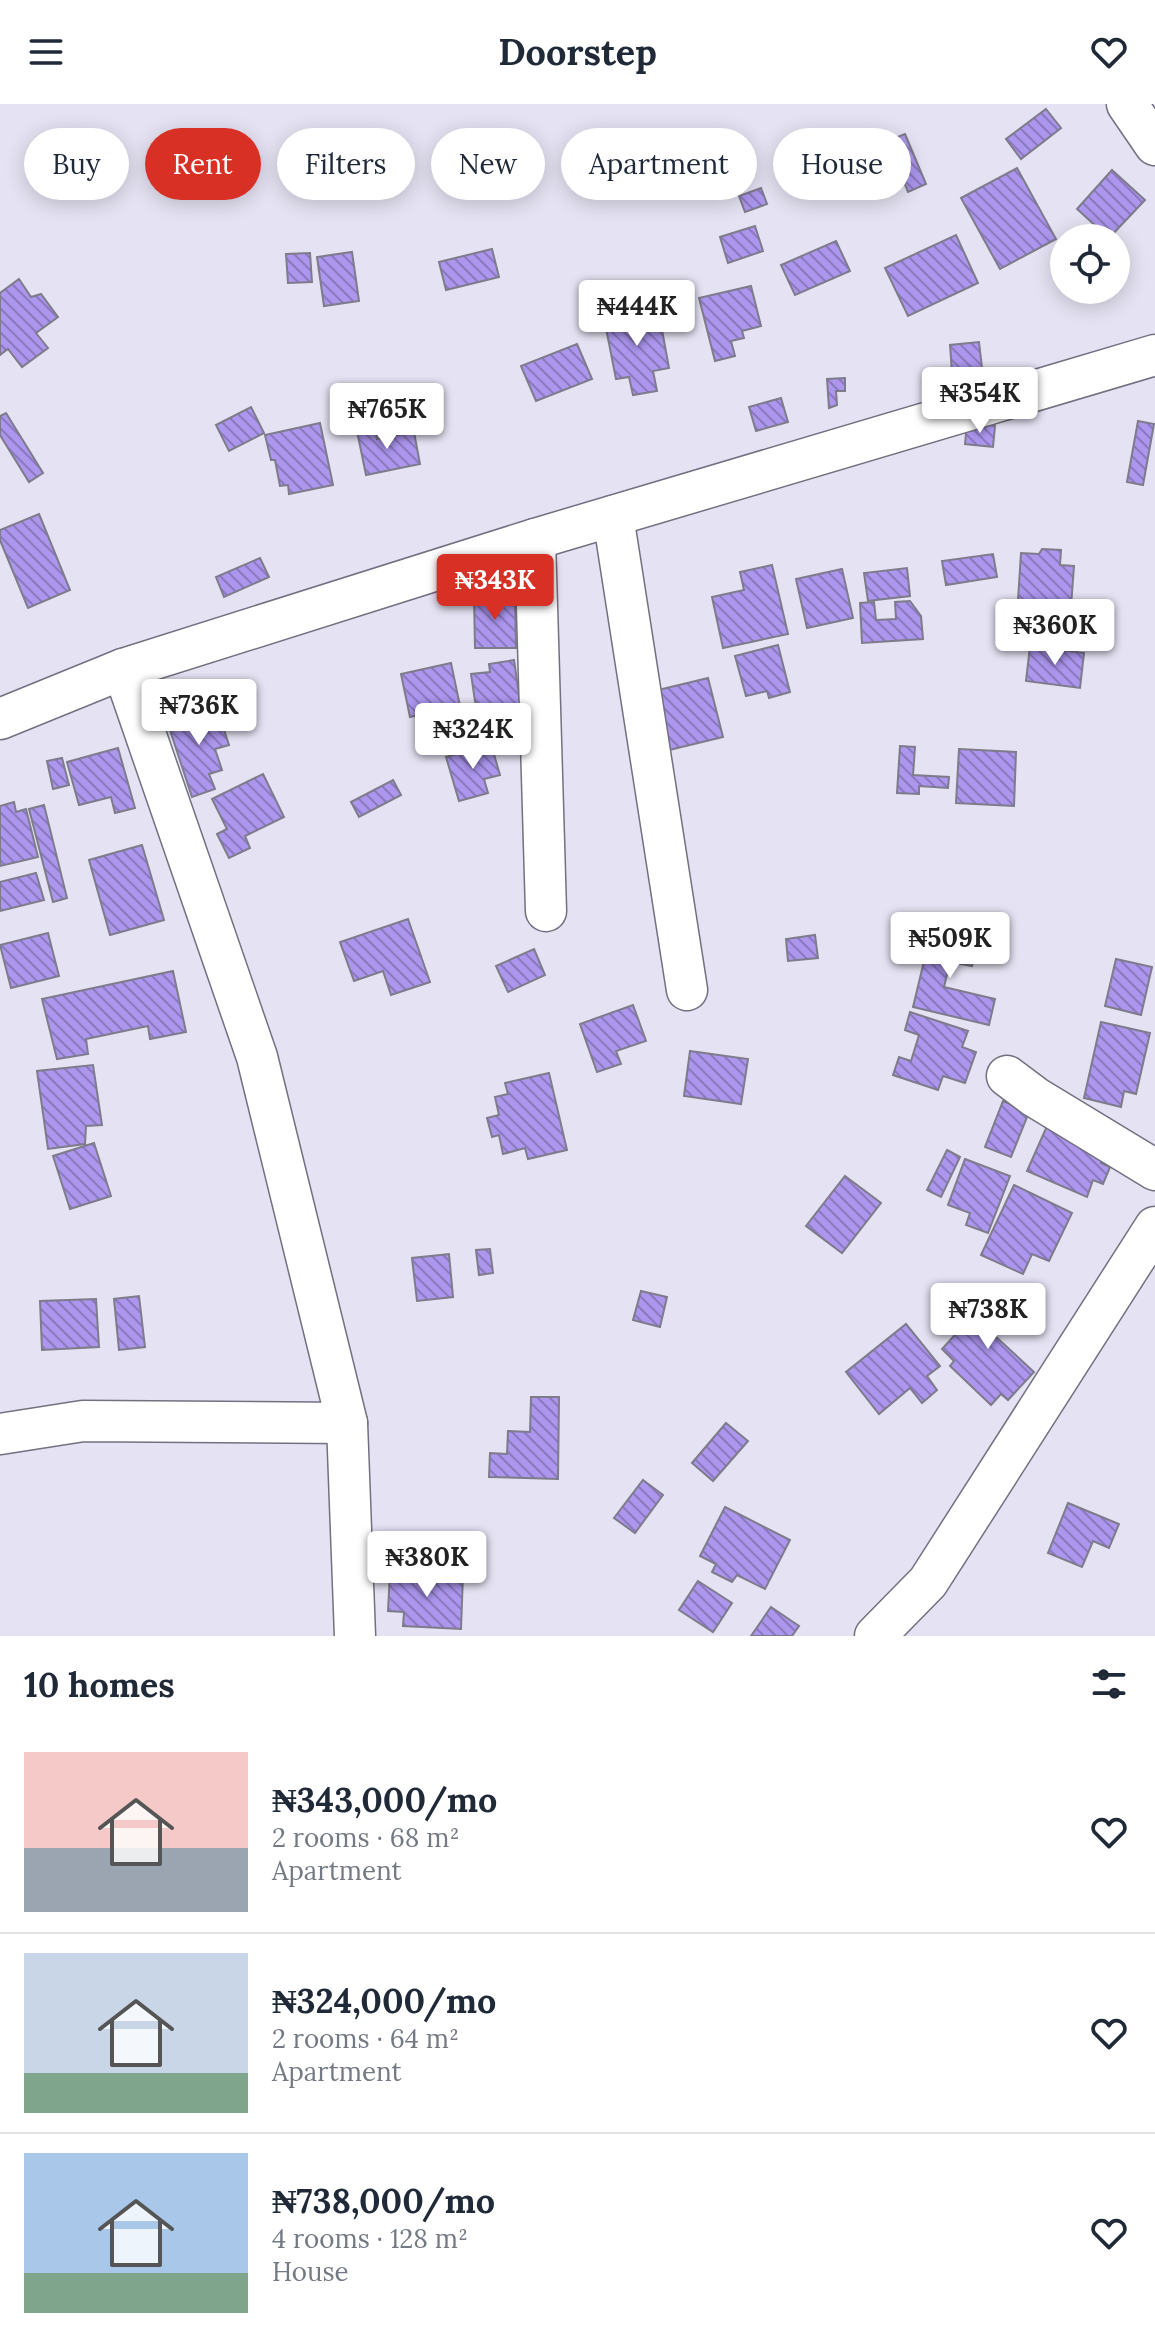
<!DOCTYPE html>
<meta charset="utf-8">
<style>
body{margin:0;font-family:Lora,serif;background:#f2f2f3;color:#1f2937;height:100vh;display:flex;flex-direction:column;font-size:30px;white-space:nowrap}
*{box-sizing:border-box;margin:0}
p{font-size:26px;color:#747a83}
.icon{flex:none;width:44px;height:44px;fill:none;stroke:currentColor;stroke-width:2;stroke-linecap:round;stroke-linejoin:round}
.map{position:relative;height:1532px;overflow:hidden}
.drawer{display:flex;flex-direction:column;background:#fff;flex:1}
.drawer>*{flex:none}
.banner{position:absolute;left:24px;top:24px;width:1108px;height:72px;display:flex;gap:16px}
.fabs{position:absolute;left:1050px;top:120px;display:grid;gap:16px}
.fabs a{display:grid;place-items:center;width:80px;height:80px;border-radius:50%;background:#fff;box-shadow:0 4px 20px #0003;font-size:40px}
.price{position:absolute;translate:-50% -68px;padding:0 18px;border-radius:8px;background:#fff;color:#222;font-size:26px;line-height:52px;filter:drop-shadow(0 2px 4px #0008)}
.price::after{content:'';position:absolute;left:50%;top:48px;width:24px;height:18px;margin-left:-12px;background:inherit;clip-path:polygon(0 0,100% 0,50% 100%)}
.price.current{background:#d93025;color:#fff}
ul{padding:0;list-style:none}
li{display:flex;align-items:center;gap:24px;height:200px;padding:0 24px}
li+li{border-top:2px solid #e0e1e3}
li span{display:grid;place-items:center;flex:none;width:224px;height:160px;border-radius:0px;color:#555}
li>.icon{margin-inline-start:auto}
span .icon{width:96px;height:96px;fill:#fffc;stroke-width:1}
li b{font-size:34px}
h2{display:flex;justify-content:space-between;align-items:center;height:96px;padding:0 24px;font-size:34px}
.pill{padding:0 28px;border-radius:36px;background:#fff;box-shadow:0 4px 20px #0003;font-size:28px;line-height:72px}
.pill.current{background:#d93025;color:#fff}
header{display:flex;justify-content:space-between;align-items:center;height:104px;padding:0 24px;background:#fff;font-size:36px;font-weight:800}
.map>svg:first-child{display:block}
</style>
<header><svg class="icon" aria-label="menu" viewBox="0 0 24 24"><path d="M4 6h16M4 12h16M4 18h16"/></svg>Doorstep<svg class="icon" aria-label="heart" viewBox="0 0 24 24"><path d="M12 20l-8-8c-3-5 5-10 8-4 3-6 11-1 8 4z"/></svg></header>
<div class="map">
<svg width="1155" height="1532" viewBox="0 0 1155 1532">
<defs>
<pattern id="building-back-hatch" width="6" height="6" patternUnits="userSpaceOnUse" patternTransform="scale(2)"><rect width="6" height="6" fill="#ac96ee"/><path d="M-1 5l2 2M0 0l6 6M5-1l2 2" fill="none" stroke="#8b79c0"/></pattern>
</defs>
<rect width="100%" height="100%" fill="#e5e2f3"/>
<g fill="url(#building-back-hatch)" stroke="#7e7b8a" stroke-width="2">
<path d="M1046,5L1061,24L1021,55L1006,35Z"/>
<path d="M905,30L926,80L908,88L887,37Z"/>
<path d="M1017,64L1056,135L1000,165L961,94Z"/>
<path d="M1112,66L1145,96L1109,134L1077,105Z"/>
<path d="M761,84L767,100L745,108L739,92Z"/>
<path d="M755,122L763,147L728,159L720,133Z"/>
<path d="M956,131L978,179L908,212L885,164Z"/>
<path d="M836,137L850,167L795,191L781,161Z"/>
<path d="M492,145L499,173L446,186L439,158Z"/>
<path d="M352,148L359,197L324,202L317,153Z"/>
<path d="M310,149L312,178L288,179L286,150Z"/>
<path d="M19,175L31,193L41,190L58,213L36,229L48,244L22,263L8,245L0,251V189Z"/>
<path d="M751,182L761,222L742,227L744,234L731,237L735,252L715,257L699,194Z"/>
<path d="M658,204L669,264L653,267L657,287L633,291L629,273L616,275L604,214Z"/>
<path d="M979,238L982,264L952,268L950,241Z"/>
<path d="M577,240L592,275L536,297L521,262Z"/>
<path d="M845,274V287H836L837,301L829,304L827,275Z"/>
<path d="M781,294L788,318L756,327L749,303Z"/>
<path d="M251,303L264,329L229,347L216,321Z"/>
<path d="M6,309L43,369L29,378L0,331V312Z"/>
<path d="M1138,317L1154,320L1143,381L1127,378Z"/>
<path d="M320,319L333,381L289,390L288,381L280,382L275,356H271L265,331Z"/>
<path d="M967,319L995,322L993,343L965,340Z"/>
<path d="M375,324L377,335L414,328L420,360L366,371L357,327Z"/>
<path d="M39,410L70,486L28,504L0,436V426Z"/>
<path d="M1042,445L1061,446L1060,461L1074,462L1070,516L1017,512L1021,449L1039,450Z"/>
<path d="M993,450L997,473L946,481L942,457Z"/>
<path d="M260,454L269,473L224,493L216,473Z"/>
<path d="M772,461L788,530L723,544L712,493L744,486L740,468Z"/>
<path d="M907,464L910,492L868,497L864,469Z"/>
<path d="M842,465L853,514L807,524L796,475Z"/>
<path d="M474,492L515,493L516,544H475Z"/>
<path d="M910,497L921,512L923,535L862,539L860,499L874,498L876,516L896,515L895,498Z"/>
<path d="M778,541L790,588L769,594L767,587L746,592L735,552Z"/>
<path d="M1030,542L1084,549L1080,584L1026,577Z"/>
<path d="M514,556L521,605L477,611L471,570L490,568L489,560Z"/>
<path d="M451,559L460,602L410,613L401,570Z"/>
<path d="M708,574L723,633L665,647L650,588Z"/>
<path d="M216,601L229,641L215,645L222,666L209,670L215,685L192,693L167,617Z"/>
<path d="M491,640L500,671L484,675L488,689L459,697L446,653Z"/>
<path d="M900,642L915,643L913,671L949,673L948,684L919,682V690L897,689Z"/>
<path d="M118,644L135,704L115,709L111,693L79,701L67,658Z"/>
<path d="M959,645L1016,648L1014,702L956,699Z"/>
<path d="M62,654L69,681L53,685L47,657Z"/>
<path d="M263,670L284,713L245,732L250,744L229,754L217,730L227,725L212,695Z"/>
<path d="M393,676L401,691L359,713L351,698Z"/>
<path d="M14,698L16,708L26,705L38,753L0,762V702Z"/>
<path d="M44,701L67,794L53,798L29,705Z"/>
<path d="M142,741L164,816L110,831L89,756Z"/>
<path d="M36,769L44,796L0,807V778Z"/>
<path d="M408,815L430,878L391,891L383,867L354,877L340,838Z"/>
<path d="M932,824L978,835L972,862L950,858L944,883L995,895L989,921L913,903Z"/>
<path d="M48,829L59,872L11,884L0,841Z"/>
<path d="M815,831L818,854L788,857L786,835Z"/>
<path d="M534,845L545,871L508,888L496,862Z"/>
<path d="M1116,855L1152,863L1141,911L1105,902Z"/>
<path d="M173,867L186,928L150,935L148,922L86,935L88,950L57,955L42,895Z"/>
<path d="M633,901L646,937L616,947L621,960L597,968L580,920Z"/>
<path d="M910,908L968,927L962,943L976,948L965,979L943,972L938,986L893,971L899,953L911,957L919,931L905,926Z"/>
<path d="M1101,918L1150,929L1136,990L1124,987L1121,1003L1084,994Z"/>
<path d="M690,947L748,955L741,1000L684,992Z"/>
<path d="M93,961L102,1021L86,1022L85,1040L48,1045L37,967Z"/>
<path d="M549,969L567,1046L528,1055L525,1044L503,1050L499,1031L492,1033L487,1014L499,1011L495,993L508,990L505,979Z"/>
<path d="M1003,997L1029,1008L1011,1053L985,1043Z"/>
<path d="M1047,1022L1106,1047L1101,1059L1110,1063L1103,1080L1093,1076L1087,1093L1027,1067Z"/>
<path d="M94,1039L111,1092L70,1105L53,1052Z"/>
<path d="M947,1046L960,1053L941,1093L927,1086Z"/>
<path d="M965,1055L1010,1072L988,1129L966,1121L970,1109L948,1101Z"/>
<path d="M845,1072L881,1099L842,1149L806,1122Z"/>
<path d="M1014,1081L1072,1109L1049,1157L1032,1150L1023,1170L981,1151Z"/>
<path d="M490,1145L493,1169L479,1171L476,1146Z"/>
<path d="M449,1150L453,1193L417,1197L412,1154Z"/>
<path d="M999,1183L1020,1203L994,1231L1034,1268L1008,1296L1001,1290L991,1301L950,1262L954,1257L942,1245Z"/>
<path d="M641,1187L667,1193L660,1223L633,1216Z"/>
<path d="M139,1192L145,1243L119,1246L114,1195Z"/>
<path d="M96,1195L99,1243L42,1246L40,1197Z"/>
<path d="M906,1220L940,1262L927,1272L937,1286L922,1299L910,1284L879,1310L846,1268Z"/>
<path d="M531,1293H559L558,1375L489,1373L490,1349L507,1350L508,1327L530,1328Z"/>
<path d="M726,1319L748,1337L713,1377L692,1359Z"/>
<path d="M643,1376L663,1391L635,1429L614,1414Z"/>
<path d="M1068,1399L1119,1420L1109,1444L1093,1437L1082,1463L1048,1449Z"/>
<path d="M725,1403L790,1436L765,1485L737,1471L732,1478L712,1468L716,1460L700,1452Z"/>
<path d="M390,1468L463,1471L461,1525L403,1522L404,1508L388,1507Z"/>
<path d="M698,1477L732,1499L713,1528L679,1506Z"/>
<path d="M771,1503L799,1522L792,1532H751Z"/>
</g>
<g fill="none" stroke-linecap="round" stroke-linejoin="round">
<g stroke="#73707f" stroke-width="43">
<g id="minor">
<path d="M1127,0L1155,41"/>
<path d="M613,412L687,886"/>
<path d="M535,435L546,807"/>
<path d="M123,565L257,953L347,1319L355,1532"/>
<path d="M0,615L123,565L535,435L1155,251"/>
<path d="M1007,972L1035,993L1155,1066"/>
<path d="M0,1330L83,1317L347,1319"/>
<path d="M875,1532L928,1478L1155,1123"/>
</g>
</g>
<use href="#minor" stroke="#fff" stroke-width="40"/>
</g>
</svg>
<div class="fabs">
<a><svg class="icon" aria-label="locate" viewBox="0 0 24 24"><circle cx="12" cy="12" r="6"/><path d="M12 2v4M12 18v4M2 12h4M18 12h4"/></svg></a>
</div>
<b class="price" style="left:637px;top:244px">₦444K</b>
<b class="price" style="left:980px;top:331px">₦354K</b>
<b class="price" style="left:387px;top:347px">₦765K</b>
<b class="price current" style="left:495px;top:518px">₦343K</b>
<b class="price" style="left:1055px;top:563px">₦360K</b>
<b class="price" style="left:199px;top:643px">₦736K</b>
<b class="price" style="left:473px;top:667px">₦324K</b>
<b class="price" style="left:950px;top:876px">₦509K</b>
<b class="price" style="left:988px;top:1247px">₦738K</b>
<b class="price" style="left:427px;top:1495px">₦380K</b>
<div class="banner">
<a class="pill">Buy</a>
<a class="pill current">Rent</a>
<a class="pill">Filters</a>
<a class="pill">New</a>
<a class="pill">Apartment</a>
<a class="pill">House</a>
</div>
</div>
<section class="drawer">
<h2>10 homes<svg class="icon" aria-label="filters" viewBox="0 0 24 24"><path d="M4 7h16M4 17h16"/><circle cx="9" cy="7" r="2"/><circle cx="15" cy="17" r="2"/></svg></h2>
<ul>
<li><span style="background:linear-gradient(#f6c9c9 60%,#9aa5b1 0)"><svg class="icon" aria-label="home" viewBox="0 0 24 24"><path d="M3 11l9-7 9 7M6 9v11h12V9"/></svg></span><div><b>₦343,000/mo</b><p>2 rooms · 68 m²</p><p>Apartment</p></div><svg class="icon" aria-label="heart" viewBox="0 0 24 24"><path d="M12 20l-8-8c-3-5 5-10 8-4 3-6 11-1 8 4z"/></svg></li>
<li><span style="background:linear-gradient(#c9d6e8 75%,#7fa58c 0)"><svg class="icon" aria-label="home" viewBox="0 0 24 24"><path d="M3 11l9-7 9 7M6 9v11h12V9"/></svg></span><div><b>₦324,000/mo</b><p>2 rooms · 64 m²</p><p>Apartment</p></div><svg class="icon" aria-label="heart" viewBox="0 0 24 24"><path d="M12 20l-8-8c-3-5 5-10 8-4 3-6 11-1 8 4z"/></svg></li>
<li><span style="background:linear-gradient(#a9c7e8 75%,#7fa58c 0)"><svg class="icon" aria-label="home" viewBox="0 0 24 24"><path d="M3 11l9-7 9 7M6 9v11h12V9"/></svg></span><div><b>₦738,000/mo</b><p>4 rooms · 128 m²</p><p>House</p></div><svg class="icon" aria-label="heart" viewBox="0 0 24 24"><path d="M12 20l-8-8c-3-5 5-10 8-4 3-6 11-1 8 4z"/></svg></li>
</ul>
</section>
